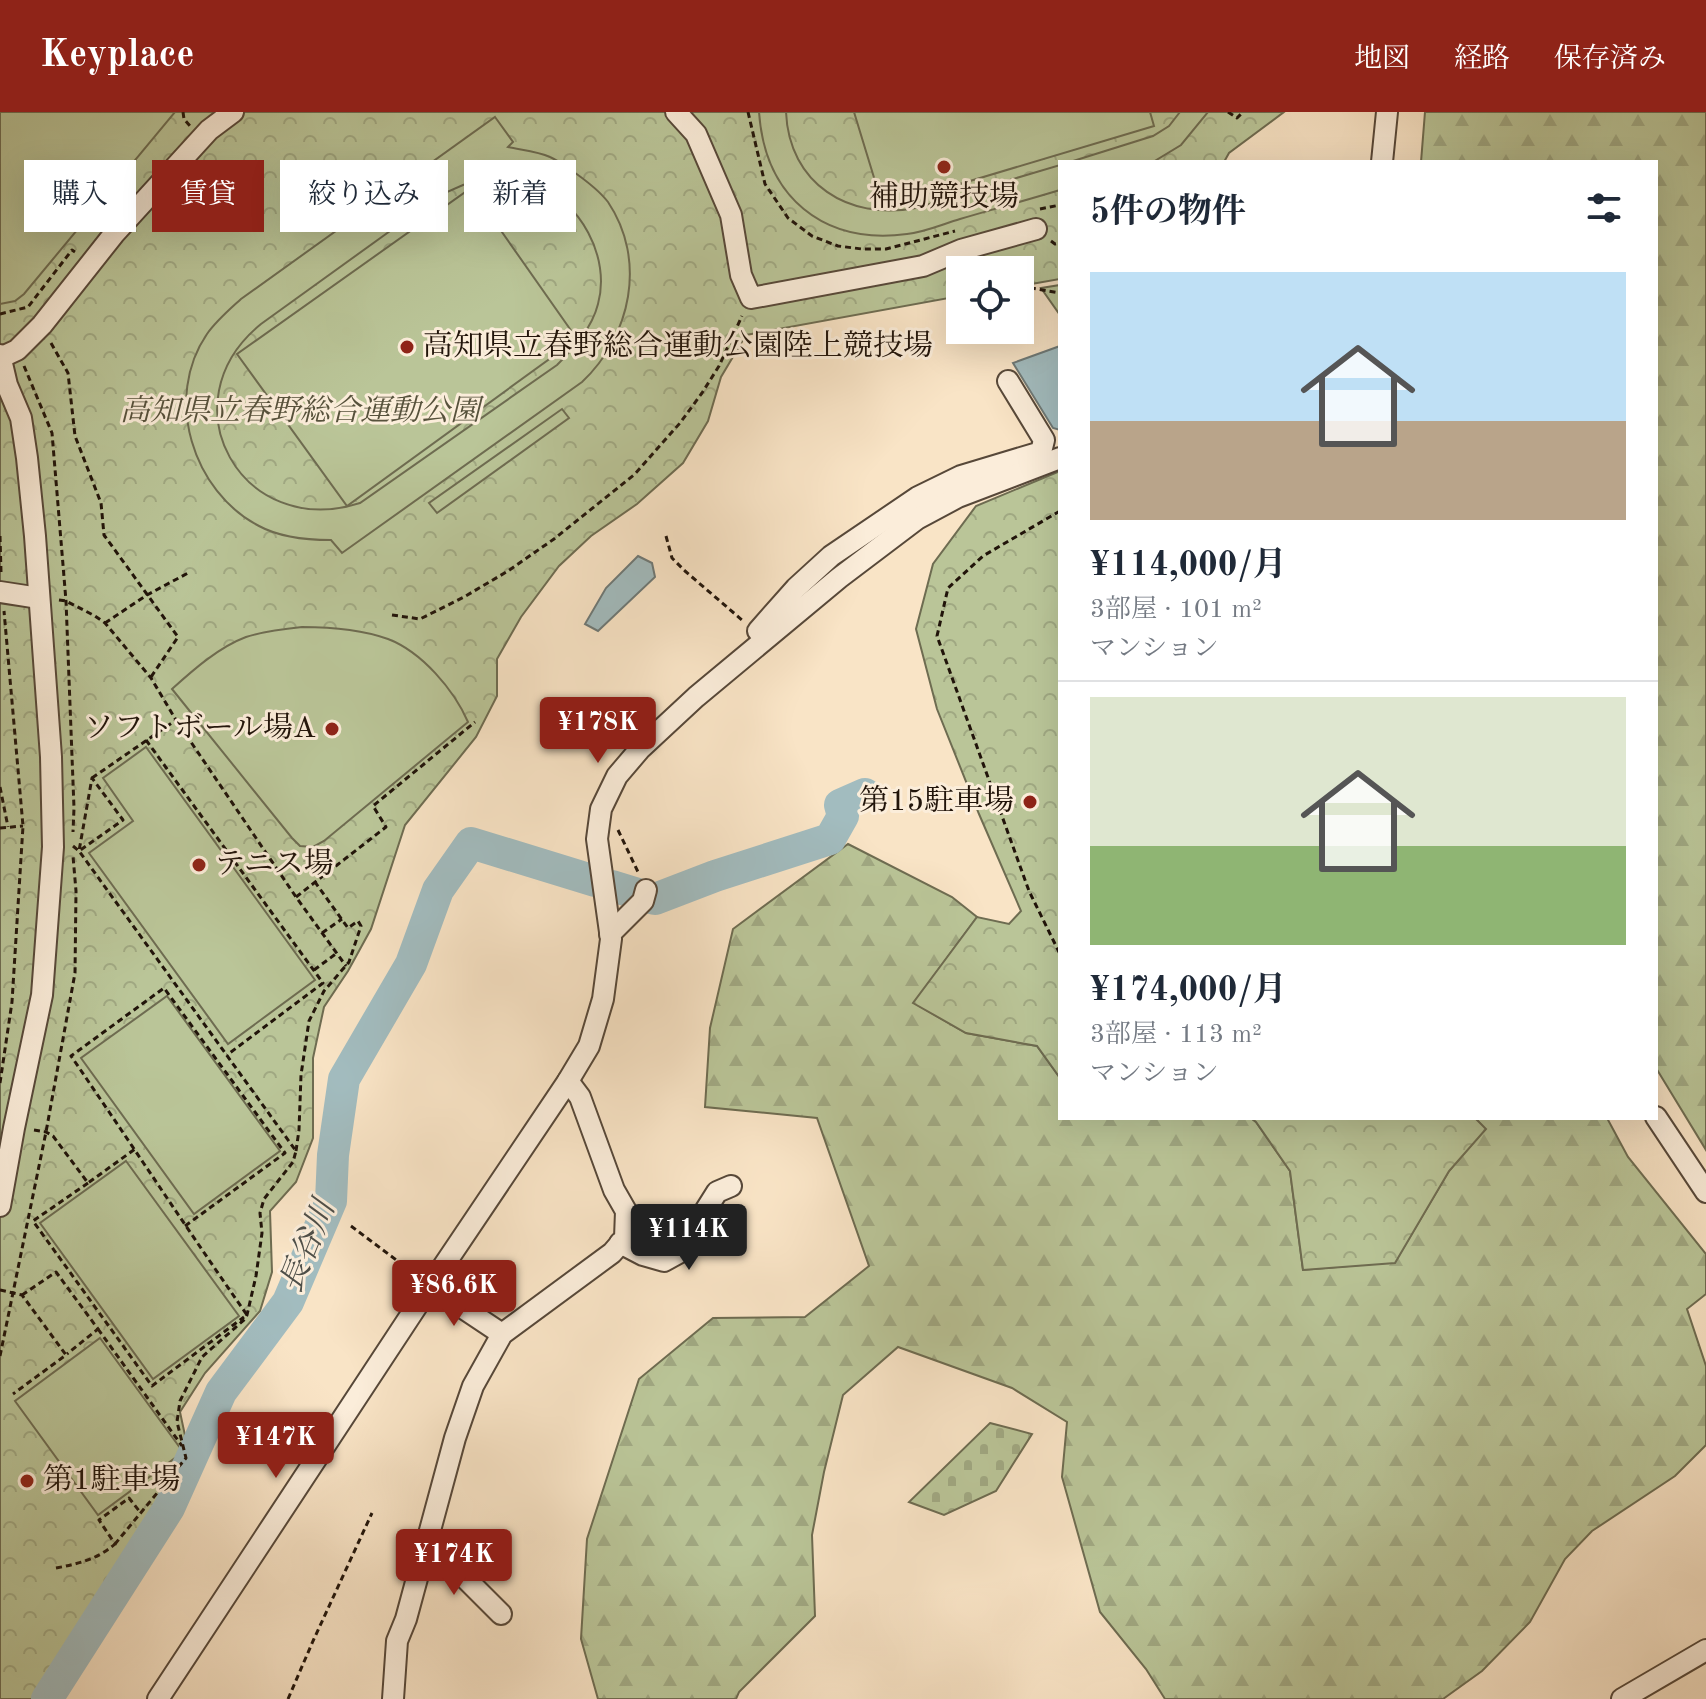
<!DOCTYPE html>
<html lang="ja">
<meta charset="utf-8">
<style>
body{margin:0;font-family:"Old Standard TT","Noto Serif JP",serif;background:#f6f6f7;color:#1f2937;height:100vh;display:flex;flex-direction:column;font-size:30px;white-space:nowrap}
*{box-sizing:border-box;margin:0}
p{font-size:26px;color:#747a83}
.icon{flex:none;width:44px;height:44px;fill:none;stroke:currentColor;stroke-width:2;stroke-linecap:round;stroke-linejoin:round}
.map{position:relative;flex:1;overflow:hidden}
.panel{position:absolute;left:1058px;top:48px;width:600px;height:960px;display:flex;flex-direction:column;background:#fff;border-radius:0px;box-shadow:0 8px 32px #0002}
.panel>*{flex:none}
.top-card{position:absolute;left:24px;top:48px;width:760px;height:72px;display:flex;gap:16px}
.controls{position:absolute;left:946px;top:144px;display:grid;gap:16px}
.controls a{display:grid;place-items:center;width:88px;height:88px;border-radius:0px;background:#fff;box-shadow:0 8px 32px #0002;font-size:40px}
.price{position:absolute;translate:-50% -68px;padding:0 18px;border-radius:8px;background:#8f2418;color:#fff;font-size:26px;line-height:52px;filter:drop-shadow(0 2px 4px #0008)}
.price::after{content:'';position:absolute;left:50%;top:48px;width:24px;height:18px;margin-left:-12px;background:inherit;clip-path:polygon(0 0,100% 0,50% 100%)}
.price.current{background:#222;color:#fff}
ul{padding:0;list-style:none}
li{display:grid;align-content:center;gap:16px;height:424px;padding:0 32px}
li+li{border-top:2px solid #e0e1e3}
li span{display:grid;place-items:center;height:248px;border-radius:0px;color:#555}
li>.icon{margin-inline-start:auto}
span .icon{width:144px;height:144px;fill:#fffc;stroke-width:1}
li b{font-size:34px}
h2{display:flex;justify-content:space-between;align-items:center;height:96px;padding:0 32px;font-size:34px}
.pill{padding:0 28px;border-radius:0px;background:#fff;box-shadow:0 8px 32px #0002;font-size:28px;line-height:72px}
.pill.current{background:#8f2418;color:#fff}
header{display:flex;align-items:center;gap:48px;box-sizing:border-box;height:112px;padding:0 40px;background:#8f2418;color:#fff}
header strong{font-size:38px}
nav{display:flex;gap:44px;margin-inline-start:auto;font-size:28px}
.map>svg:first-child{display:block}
</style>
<header>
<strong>Keyplace</strong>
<nav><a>地図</a><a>経路</a><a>保存済み</a></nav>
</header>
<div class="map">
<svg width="1706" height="1587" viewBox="0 0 1706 1587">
<defs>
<pattern id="grass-tufts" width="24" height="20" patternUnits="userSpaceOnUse" patternTransform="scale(2)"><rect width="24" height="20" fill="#bac598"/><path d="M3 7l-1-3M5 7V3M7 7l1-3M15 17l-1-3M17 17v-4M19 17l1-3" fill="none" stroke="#a0a882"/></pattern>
<pattern id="forest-firs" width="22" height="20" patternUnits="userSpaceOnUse" patternTransform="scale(2)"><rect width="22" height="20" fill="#bac598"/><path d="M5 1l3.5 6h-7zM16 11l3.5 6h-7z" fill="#a0a882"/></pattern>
<pattern id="cemetery-stones" width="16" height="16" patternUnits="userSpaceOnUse" patternTransform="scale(2)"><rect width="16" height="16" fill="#bac598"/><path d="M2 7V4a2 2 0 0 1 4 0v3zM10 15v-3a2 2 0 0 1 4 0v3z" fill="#a0a882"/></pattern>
<pattern id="park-crowns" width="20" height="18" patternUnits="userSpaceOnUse" patternTransform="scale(2)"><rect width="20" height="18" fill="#bac598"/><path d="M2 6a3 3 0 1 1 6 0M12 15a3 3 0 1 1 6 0" fill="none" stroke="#a0a882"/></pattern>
</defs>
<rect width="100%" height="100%" fill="#f9e4c6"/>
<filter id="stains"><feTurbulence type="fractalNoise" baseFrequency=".0025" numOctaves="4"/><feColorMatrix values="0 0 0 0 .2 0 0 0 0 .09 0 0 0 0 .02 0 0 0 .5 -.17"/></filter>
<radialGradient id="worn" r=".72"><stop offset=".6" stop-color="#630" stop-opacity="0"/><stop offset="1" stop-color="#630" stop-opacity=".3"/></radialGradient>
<path fill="url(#grass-tufts)" stroke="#6e6c51" stroke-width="2" d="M1060,173V203L1041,176Z"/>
<g fill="url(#forest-firs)" stroke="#6e6c51" stroke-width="2">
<path d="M1425,0H1706V1038L1656,956V50H1421Z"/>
<path d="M848,732L952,785L977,805L914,891L966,921L1037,934L1060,966V1006H1251L1256,1010L1290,1059L1303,1158L1395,1150L1449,1059L1485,1017L1475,1006H1607L1628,1045L1706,1142V1182L1687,1197L1706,1254V1333L1675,1364L1592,1419L1565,1447L1530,1510L1482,1559L1443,1587H1165L1146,1557L1100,1500L1062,1365L1067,1310L1012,1276L898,1235L843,1283L824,1360L812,1423L815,1504L739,1580L736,1587H598L581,1527L587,1427L639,1267L713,1206L805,1205L869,1154L817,1006L705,995L710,916L733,817Z"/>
</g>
<path fill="url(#cemetery-stones)" stroke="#6e6c51" stroke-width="2" d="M990,1311L1032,1322L996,1379L944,1403L909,1390Z"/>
<g fill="url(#park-crowns)" stroke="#6e6c51" stroke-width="2">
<path d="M0,0H1284L1229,41L1224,50H1060V167L1020,174V158H960V184L746,223L721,265L708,309L683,351L637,392L591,424L559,454L521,505L497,547V584L476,625L405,713L371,817L348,859L324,895L313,946V1026L296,1070L270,1099L272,1160L260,1199L205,1261L180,1300L190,1347L36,1587H0Z"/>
<path d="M1060,359V966L1037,934L966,921L913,891L977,805L1009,812L1021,799L979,702L937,597L916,517L933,452L976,394Z"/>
<path d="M1251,1006H1475L1486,1017L1449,1059L1395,1151L1303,1158L1290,1059L1256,1010Z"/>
</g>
<g fill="#bac598" stroke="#6e6c51" stroke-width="2" fill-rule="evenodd">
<path d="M0,0H175L24,182L15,189L0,192Z"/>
<path d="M759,0H786C789,72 849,109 916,96L1060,53V78C1027,88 994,97 960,107C943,112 925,120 907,122C823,133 765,85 759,0Z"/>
<path d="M854,0H1150L1154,14L883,95Z"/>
<path d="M1180,0H1208L1181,33L1153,50H1070L1153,24L1169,14Z"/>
<path d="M495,5L513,30L508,35C521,38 537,39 550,45C557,48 564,53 571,58C584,67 598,77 608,90C647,148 631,224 582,270L342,441L331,428C307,428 281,426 259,414C193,380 163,286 207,222C216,209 229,198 241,187ZM486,66C502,66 519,66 535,72C580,89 611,145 598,192C592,216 574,236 557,253L360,391C242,429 164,291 261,212L440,83L463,73Z"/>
<path d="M471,76L577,227L347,394L237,242Z"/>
<path d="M562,297L569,306L437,401L429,391Z"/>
<path d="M302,515C331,515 360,517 388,527C422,540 454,578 468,610L324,729L313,735L300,734L292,726L172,577C193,558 219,535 246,525C264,519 283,517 302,515Z"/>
<path d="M146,635L315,868L228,932L89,741L133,709L103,666Z"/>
<path d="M167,884L280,1039L194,1102L81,946Z"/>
<path d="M126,1049L239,1204L153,1267L40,1111Z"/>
<path d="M100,1226L183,1340L98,1403L15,1289Z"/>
</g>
<g fill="#a2bcbf" stroke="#6e7977" stroke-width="2">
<path d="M1060,234V318L1053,316L1013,251Z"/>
<path d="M638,444L652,451L655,465L598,519L585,512L606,476Z"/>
</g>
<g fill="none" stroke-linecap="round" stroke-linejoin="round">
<g stroke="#a2bcbf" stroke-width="32">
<path d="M612,774L638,782"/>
<path d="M651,786L655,787L715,764L830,727L843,704L840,693L865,682"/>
<path d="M47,1587L169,1396L221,1280L288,1190L331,1089L333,1043L344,967L411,852L438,778L471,731L595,769"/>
</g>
<g stroke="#574839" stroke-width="24">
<g id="minor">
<path d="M676,0L696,22L731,103L741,163L751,186L923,154L961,138L1036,117"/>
<path d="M1382,50L1387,0"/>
<path d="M0,243L7,273L21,306L27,346L35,424L51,645L53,735L42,883L14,1016L0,1094"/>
<path d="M2,245L17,238L42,213L114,122L209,18L233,0"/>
<path d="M0,480L39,486"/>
<path d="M758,519L796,476L831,444L918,385L961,364L1041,340L1044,328L1008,269"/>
<path d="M610,822L643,789L646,778"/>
<path d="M1656,1005L1706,1080"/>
<path d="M620,1131L643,1143L664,1149L684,1138L700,1107L717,1080L731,1074"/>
<path d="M430,1174L502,1222"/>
<path d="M423,1446L463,1464L501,1502"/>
<path d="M158,1587L430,1174L568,969L589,934L603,887L611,827L597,727L601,697L617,664L640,637L696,585L839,466L917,407L958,385L1060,346"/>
<path d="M393,1587L397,1529L406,1507L455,1326L473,1274L502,1222L612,1141L625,1126L626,1099L614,1078L580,985L568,969"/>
<path d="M1622,1587L1706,1538"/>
</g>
</g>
<g stroke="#21140a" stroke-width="3" stroke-dasharray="6 4" stroke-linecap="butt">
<path d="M183,0L184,7L190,14"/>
<path d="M748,0L765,72L788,106L812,124L838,134L862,137H886L955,119"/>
<path d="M1228,0L1237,6L1243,0"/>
<path d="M1040,97L1060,93"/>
<path d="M1051,129L1055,132L1060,131"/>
<path d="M985,153L993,158"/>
<path d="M1020,174L1060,181"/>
<path d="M0,202L28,195L72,138L75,140"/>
<path d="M51,231L68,261L75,324L101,391L104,423L178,525L151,565"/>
<path d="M24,254L52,321L66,489L74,696L73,720"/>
<path d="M1060,399L983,444L948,476L937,524L1029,779L1060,842"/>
<path d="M0,424L1,460"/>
<path d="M666,424L672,446L685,459L742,508"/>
<path d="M59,488L66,489L95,504L105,511L151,566L176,608L296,785L346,854"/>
<path d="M392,503L420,507L464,485L508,459L554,427L635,362L680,311L702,281L719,254L742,204"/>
<path d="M105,511L147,483L188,461"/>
<path d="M146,628L323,871L227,943"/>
<path d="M92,666L176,608"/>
<path d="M0,675L8,715"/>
<path d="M0,716L23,714"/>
<path d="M618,718L639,762"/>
<path d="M73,734L79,739L123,708L92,666L79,739L296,1039L293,1050L264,1087L260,1101L262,1121L256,1164L247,1203L245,1207L202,1245L180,1289L177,1310L186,1346L115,1432"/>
<path d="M296,785L386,715L373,694L475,610"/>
<path d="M322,821L342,807"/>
<path d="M314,858L337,841"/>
<path d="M0,971L12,890L23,714L4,499"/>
<path d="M34,1018L46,1020L53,1024L88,1071L135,1037"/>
<path d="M296,1039L299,1018L301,963L309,909L324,879L349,850L361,814L358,809L348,816L315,770"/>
<path d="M88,1071L33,1109L152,1274L244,1205"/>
<path d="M185,1114L285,1041L164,876L71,944C130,1030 187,1117 247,1203"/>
<path d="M351,1114L415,1162"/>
<path d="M0,1178L22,1183L66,1243L13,1282"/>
<path d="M22,1183L56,1160L98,1217L67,1242"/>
<path d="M98,1217L182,1334"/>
<path d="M0,1244L46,1020L75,861L76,779L73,744"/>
<path d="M56,1456C78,1452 98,1447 115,1432L99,1408L129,1386L140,1400"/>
<path d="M288,1587L313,1529L372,1401"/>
</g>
<use href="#minor" stroke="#fbedda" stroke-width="20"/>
</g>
<g fill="#8f2418" stroke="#fbedda" stroke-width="3">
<circle cx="944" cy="55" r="8"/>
<circle cx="407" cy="235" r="8"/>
<circle cx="332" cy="617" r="8"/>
<circle cx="1030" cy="690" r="8"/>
<circle cx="199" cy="753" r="8"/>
<circle cx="27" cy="1369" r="8"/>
</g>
<g text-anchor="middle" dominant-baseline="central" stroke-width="6" stroke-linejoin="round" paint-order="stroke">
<g font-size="30" fill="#21140a" stroke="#fbedda" text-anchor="start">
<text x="944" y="86" text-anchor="middle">補助競技場</text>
<text x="423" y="235">高知県立春野総合運動公園陸上競技場</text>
<text x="316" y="617" text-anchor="end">ソフトボール場A</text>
<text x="1014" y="690" text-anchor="end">第15駐車場</text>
<text x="215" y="753">テニス場</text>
<text x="43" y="1369">第1駐車場</text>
</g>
<g font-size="30" font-style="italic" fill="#57523c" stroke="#fbedda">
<text x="300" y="300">高知県立春野総合運動公園</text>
</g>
<g font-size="32" font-style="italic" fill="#4e4f49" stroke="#fbedda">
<text transform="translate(309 1135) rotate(-68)">長谷川</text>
</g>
</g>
<rect width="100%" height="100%" filter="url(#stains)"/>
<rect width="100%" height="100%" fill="url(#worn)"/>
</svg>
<div class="controls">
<a><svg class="icon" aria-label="locate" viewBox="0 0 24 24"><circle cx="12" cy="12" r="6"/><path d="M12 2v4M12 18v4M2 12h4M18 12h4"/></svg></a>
</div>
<b class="price" style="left:598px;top:653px">¥178K</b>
<b class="price current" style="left:689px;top:1160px">¥114K</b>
<b class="price" style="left:454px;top:1216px">¥86.6K</b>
<b class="price" style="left:276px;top:1368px">¥147K</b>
<b class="price" style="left:454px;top:1485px">¥174K</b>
<div class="top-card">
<a class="pill">購入</a>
<a class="pill current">賃貸</a>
<a class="pill">絞り込み</a>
<a class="pill">新着</a>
</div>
<section class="panel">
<h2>5件の物件<svg class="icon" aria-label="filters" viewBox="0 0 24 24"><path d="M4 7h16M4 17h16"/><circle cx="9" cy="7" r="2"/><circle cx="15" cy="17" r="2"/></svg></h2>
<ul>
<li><span style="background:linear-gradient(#bfe0f5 60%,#b9a48a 0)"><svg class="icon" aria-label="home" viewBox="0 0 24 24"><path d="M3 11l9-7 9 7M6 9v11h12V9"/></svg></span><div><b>¥114,000/月</b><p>3部屋 · 101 m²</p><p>マンション</p></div></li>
<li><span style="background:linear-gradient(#dfe7d0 60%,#8fb573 0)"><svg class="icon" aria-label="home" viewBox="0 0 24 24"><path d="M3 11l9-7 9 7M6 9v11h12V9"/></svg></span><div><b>¥174,000/月</b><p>3部屋 · 113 m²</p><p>マンション</p></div></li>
</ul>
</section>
</div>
